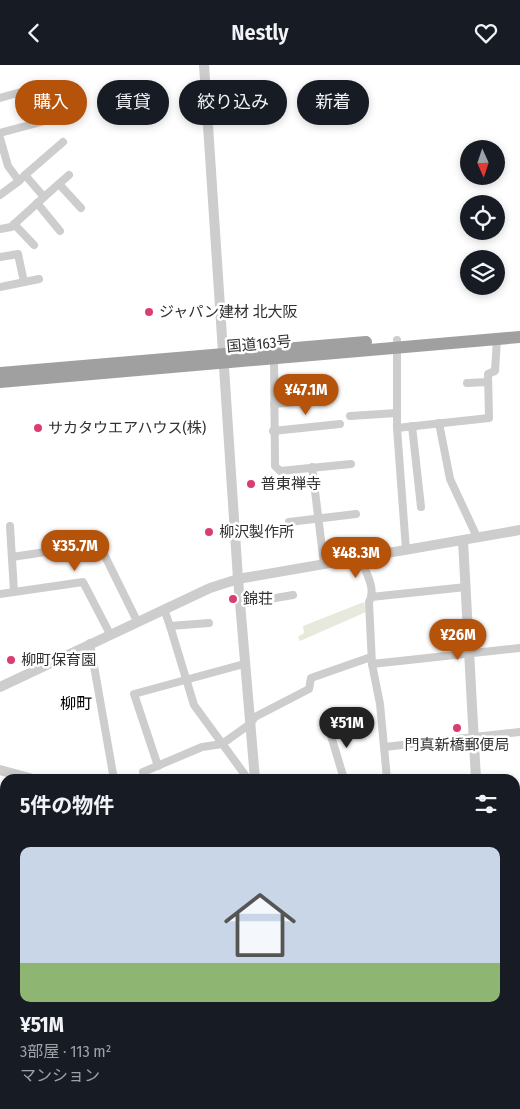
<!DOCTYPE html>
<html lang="ja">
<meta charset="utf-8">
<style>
body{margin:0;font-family:"Fira Sans Condensed","Noto Sans JP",sans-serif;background:#20242c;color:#f1f3f6;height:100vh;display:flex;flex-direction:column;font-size:19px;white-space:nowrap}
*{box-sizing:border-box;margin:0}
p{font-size:16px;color:#9ea1a6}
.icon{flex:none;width:28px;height:28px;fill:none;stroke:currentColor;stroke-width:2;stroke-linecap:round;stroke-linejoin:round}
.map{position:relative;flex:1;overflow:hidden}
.sheet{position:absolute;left:0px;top:709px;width:520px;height:336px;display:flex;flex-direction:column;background:#171b24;border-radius:15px 15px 0 0;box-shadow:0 2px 8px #0003}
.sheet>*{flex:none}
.top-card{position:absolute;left:15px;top:15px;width:490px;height:45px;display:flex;gap:10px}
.needle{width:32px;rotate:177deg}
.tools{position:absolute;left:460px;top:75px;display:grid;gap:10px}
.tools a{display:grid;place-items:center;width:45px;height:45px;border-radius:50%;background:#171b24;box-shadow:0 2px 8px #0003;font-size:25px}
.price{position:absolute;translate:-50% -42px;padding:0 11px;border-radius:18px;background:#b45309;color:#fff;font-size:16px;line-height:32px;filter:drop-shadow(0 1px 2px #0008)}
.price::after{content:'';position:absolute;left:50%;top:30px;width:15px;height:11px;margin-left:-8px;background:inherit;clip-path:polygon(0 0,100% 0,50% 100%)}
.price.active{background:#222;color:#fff}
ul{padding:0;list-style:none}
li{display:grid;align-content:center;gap:10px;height:265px;padding:0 20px}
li+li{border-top:1px solid #363941}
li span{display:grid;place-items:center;height:155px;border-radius:10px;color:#555}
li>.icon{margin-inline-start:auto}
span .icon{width:90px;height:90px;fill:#fffc;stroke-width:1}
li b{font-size:21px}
h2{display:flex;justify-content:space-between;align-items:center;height:60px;padding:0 20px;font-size:21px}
.chip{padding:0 18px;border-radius:22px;background:#171b24;box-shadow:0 2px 8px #0003;font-size:18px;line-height:45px}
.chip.active{background:#b45309;color:#fff}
header{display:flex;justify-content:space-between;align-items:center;height:65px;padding:0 20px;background:#171b24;font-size:22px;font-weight:600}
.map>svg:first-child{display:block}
</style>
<header><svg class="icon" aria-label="back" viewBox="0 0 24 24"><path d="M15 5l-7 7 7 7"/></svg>Nestly<svg class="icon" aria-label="heart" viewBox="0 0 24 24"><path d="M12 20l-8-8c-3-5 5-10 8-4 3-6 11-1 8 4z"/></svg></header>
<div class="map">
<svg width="520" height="1044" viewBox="0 0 520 1044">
<rect width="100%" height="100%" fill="#fff"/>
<g fill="#e6e9dc">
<path d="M364,537L366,547L300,576L298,572L304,568L303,561Z"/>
<path d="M5,1035V1040H49L50,1044H0V1036Z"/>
</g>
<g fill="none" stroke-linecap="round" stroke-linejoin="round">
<g stroke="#cdcdcd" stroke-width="8">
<path d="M0,33L28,25"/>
<path d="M0,68L45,56"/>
<path d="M0,73L8,101L19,116L25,110L44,132L11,162L0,164"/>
<path d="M25,110L63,77"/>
<path d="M59,119L81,143"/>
<path d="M0,130L19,116"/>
<path d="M44,132L69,110"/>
<path d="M37,138L60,166"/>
<path d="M14,159L34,180"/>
<path d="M0,192L18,189L24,217"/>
<path d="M0,222L39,214"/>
<path d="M397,275V363L406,485"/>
<path d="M274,290L275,401L280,406L351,399"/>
<path d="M467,318L488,317"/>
<path d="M274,339L327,334"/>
<path d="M350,351L397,348"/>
<path d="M439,358L450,414L477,472"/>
<path d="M412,361L421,442"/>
<path d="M397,363L489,353L488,309L495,306L497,274"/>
<path d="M273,366L340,359"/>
<path d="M312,402L324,499"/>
<path d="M289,457L356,449"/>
<path d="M10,461L14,527"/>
<path d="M12,492L99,479L137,556"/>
<path d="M360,493C365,506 377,524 369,537L372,599L380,639L387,714"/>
<path d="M0,529L83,517L110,569"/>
<path d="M371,532L466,522"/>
<path d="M240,539L293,530"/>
<path d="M164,544L170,561L209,558"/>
<path d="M170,561L194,640L248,714"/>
<path d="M90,578L113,709"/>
<path d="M372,599L520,583"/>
<path d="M329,664L344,714"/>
<path d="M384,682L520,667"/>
<path d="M158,701L134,629L244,599"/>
<path d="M143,707L202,682L222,679L250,659L255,652L309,624L311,613L371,592"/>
<path d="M0,803L5,802"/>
<path d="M0,934H5"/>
</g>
<g stroke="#cdcdcd" stroke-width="10">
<path d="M204,0L238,514L255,714"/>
<path d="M463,476L476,714"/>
<path d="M0,622L210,523L238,514L520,465"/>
<path d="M0,705L33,714"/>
<path d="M515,751L520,750"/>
<path d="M272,1040V1044"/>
</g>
<g stroke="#bababa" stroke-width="11">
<path d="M515,887L520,886"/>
<path d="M0,993L5,992"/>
</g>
<g stroke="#a0a0a0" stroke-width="12">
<path d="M0,308L366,277"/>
<path d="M0,317L520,272"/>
</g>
<g stroke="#858585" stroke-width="2.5" stroke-dasharray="5 4" stroke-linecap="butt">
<path d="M515,858L520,857"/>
<path d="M515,868L520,866"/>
<path d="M0,970L5,968"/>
<path d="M0,979L5,978"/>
</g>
</g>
<g fill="#da3e6f" stroke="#fff" stroke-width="2">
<circle cx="149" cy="247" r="5"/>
<circle cx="38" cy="363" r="5"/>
<circle cx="251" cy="419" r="5"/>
<circle cx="209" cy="467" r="5"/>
<circle cx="233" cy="534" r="5"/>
<circle cx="11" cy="595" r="5"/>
<circle cx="457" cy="663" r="5"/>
</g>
<g text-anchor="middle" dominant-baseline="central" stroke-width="5" stroke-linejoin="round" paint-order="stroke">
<g font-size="15" fill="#303030" stroke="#fff" text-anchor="start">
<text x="159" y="247">ジャパン建材 北大阪</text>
<text x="48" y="363">サカタウエアハウス(株)</text>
<text x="261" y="419">普東禅寺</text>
<text x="219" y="467">柳沢製作所</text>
<text x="243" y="534">錦荘</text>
<text x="21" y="595">柳町保育園</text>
<text x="457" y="680" text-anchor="middle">門真新橋郵便局</text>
</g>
<g font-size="15" fill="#303030" stroke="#fff">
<text transform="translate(259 279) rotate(-5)">国道163号</text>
</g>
<g font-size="16" fill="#000" stroke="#fff">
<text x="76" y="638">柳町</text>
</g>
</g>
</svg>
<div class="tools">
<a><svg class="needle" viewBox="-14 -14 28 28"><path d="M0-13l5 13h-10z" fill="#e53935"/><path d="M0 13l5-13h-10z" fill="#9ea1a6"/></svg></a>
<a><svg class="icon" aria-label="locate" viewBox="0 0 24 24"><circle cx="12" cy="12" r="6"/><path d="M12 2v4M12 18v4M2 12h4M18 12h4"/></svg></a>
<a><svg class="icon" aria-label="layers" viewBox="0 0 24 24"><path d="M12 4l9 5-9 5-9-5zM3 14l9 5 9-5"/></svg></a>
</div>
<b class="price" style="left:306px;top:351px">¥47.1M</b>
<b class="price" style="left:75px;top:507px">¥35.7M</b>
<b class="price" style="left:356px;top:514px">¥48.3M</b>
<b class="price" style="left:458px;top:596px">¥26M</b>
<b class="price active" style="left:347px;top:684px">¥51M</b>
<div class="top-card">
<a class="chip active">購入</a>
<a class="chip">賃貸</a>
<a class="chip">絞り込み</a>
<a class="chip">新着</a>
</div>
<section class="sheet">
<h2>5件の物件<svg class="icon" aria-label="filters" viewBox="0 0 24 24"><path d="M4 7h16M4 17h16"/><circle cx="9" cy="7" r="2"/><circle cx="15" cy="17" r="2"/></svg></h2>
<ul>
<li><span style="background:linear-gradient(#c9d6e8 75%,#8fb573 0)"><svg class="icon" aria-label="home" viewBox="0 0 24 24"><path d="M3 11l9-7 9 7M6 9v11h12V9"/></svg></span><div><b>¥51M</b><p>3部屋 · 113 m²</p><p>マンション</p></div></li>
</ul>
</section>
</div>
